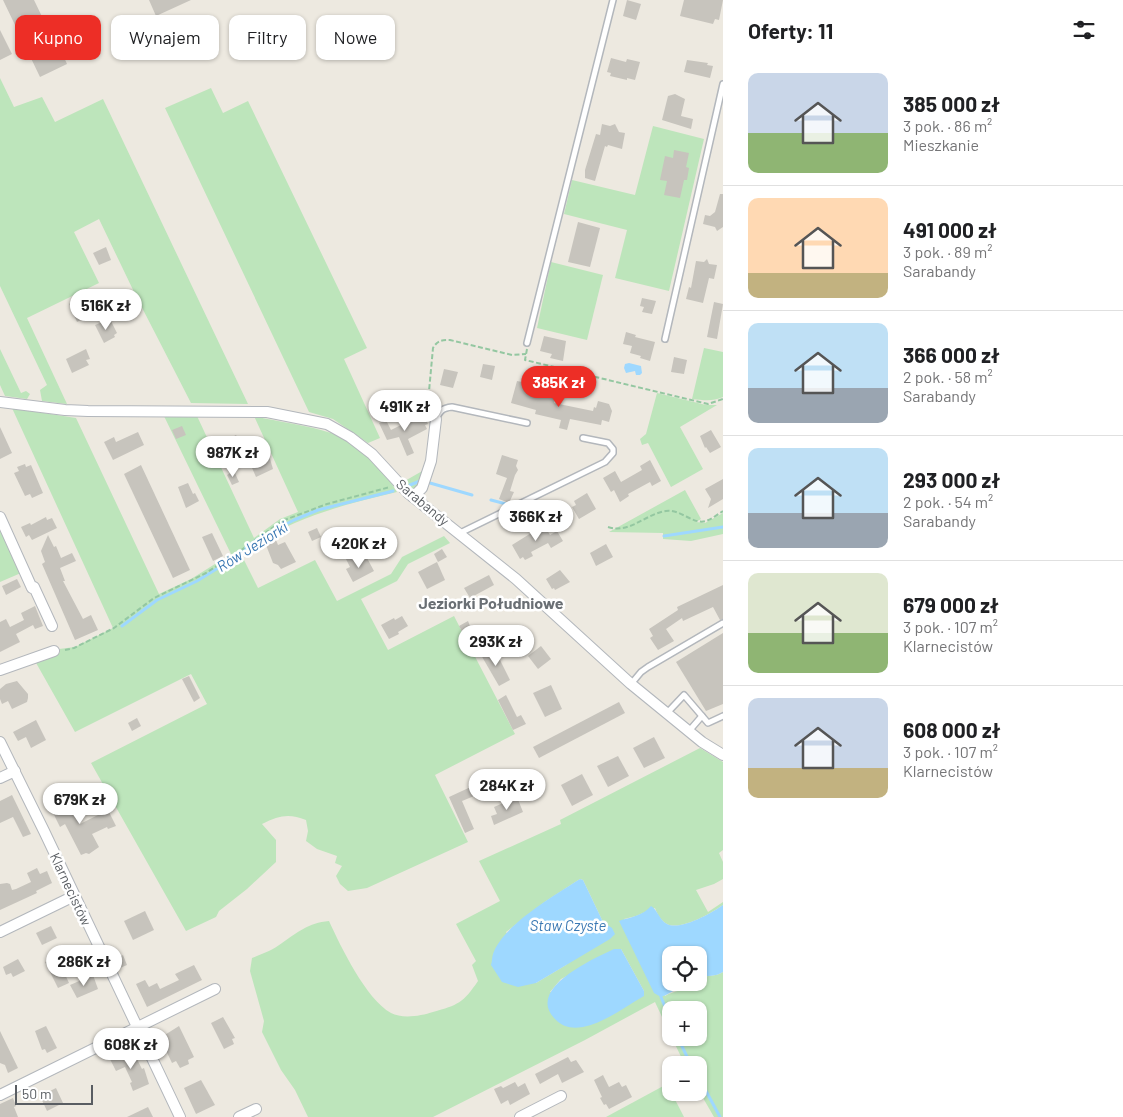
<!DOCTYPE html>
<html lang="pl">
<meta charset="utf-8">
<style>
body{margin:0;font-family:Barlow,sans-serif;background:#f2f2f2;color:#202124;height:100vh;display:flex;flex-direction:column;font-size:19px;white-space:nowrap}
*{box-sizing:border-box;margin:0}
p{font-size:16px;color:#757577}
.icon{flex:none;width:28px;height:28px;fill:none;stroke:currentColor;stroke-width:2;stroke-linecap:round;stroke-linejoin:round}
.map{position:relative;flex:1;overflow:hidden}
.panel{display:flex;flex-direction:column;background:#fff;width:400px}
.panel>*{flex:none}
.banner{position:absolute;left:15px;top:15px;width:475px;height:45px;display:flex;gap:10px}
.fabs{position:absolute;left:662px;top:946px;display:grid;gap:10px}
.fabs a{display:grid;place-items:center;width:45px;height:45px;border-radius:10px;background:#fff;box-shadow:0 1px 4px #0004;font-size:25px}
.scale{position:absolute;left:15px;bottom:12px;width:78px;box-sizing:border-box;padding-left:5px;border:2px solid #595d62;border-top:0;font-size:14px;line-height:18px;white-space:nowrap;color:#595d62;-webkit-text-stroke:4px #fff;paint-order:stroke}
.price{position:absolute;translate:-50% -42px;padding:0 11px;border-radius:18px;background:#fff;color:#222;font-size:16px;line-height:32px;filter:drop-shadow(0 1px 2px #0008)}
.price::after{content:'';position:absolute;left:50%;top:30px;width:15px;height:11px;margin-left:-8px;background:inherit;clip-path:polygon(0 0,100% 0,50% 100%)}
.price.active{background:#ed2e26;color:#fff}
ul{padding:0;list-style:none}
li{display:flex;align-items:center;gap:15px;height:125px;padding:0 25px}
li+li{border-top:1px solid #e0e0e0}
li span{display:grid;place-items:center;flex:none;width:140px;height:100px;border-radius:10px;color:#555}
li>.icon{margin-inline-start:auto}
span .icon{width:60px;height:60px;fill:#fffc;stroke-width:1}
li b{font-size:21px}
h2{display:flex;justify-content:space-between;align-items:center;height:60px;padding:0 25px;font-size:21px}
.pill{padding:0 18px;border-radius:10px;background:#fff;box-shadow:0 1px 4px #0004;font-size:18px;line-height:45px}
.pill.active{background:#ed2e26;color:#fff}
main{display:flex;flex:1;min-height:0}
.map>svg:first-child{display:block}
</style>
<main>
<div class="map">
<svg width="723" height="1117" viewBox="0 0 723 1117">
<rect width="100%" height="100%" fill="#ede9e0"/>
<g fill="#bde5bb" fill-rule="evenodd">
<path d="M0,78L14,107L42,97L55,122L103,99L248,404L191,403L135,294L99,219L74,232L99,283L27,318L67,404L42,401L40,390L47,385L0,286Z"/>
<path d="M211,88L223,113L248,101L367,348L344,359L380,438L368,443L333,419L309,412L165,108Z"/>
<path d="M653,126L704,139L669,291L615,278L627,230L564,214L572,180L635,195Z"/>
<path d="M551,262L603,275L587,340L537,328Z"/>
<path d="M704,348L723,352V397C712,402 703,400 692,399Z"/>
<path d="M0,349L21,393L26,391L30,394L27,399L5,396L0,385Z"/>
<path d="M657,393L706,405H717L680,427L703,469L671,487L648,443L642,445L640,439L646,434Z"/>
<path d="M12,408L76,418L159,594L191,579L231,554L163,414L197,416L254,538L280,519L298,512L254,416C279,422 307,425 331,433C353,440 386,471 397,492C339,506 290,518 241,554L258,588L315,560L337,601L391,574L402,557L444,536L450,543L408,564L397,581L361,599L388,650L454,616L515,734L435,775L468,842L367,888L348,891L340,884L336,876L342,866L335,863L337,856L317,849L306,841L308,831L306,820C288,813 279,816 262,824L276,840V862L247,889L219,911L216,917L186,931L91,763L207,704L191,674L75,732L35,661L60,653L59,649L75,647L113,628Z"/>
<path d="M424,470L425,472L414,492L403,482Z"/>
<path d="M685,490L701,519L696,522L705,523L723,513V534L691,541L663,539V533L609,532Z"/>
<path d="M0,528L21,573L0,582Z"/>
<path d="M700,748L723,762V850L719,853L723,862V879L714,884L696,890L708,912L723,902V905C712,913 680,931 667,924C661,921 657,914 655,908L636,916L624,919L665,996C675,990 683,992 691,983L699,982V978C708,975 715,977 723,972V1117H714L699,1091V1065H685L672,1038H699V1010H671V1036L655,1002L585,1040L433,1117H308L295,1090L281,1070L262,1032L264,1021L250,971L252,958C262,954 273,950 282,943C298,932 308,923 329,921C341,947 366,999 391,1013C402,1019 421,1016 433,1012C458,1005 463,1003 478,981L472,965L476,961L456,924L500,901L479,861L561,824L560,820ZM580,879L583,880L603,922L566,965L536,983L506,932L546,901ZM621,949L644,991V996L550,992L561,979Z"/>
<path d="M667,1084L684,1117H606Z"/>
</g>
<g fill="#9ed8ff">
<path d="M629,363L641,366L642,373L640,375H636L635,371L626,373L624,368L625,364Z"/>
<path d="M580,879L583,880L603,922L612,928L615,934L610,939L536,983L518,987L502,982L491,965C492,962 492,957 493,954C503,925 555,895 580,879Z"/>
<path d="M723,905V972C715,977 708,975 699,978V955H671V982L691,983L686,989L683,990L680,988C673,990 668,995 661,997L654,993L619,921C630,917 643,916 651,906C658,910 659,920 667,924C680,931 712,913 723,905Z"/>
<path d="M614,949H621L644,991V996C625,1007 604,1023 583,1027C571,1029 563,1027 555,1019C525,989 593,959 614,949Z"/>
</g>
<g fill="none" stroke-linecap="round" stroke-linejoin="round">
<g stroke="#9ed8ff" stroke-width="3">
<path d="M430,483L472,495"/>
<path d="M410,485L420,481"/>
<path d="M491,500L510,505"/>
<path d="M664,536L723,527"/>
<path d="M122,626L157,600L197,581L231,560L256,540L294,520L318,510L393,491"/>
<path d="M661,997L671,1021"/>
<path d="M678,1038L691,1065"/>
<path d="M699,1078L720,1117"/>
</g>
</g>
<g fill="#c7c4bd">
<path d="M3,0H34L61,56L63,55L67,64L40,77Z"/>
<path d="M149,0H191L156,16Z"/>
<path d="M627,0L641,4L636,20L623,16Z"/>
<path d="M684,0H723L719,20L715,19L713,24L680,16Z"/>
<path d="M193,20L204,43L188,50L178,27Z"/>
<path d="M0,30L12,54L0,60Z"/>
<path d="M611,58L626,62L627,59L640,62L635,80L627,78V80L610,76L611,73L607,72Z"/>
<path d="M687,60L708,63L707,65L713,66L710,78L684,72Z"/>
<path d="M675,94L685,99L681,116L693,119L691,129L662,120L668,96Z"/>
<path d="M602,124L610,126L615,124L619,132L625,133L622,149L608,145L607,147L605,146L595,181L585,178V170L596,134L600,135Z"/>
<path d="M674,150L689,153L686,167L689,168L687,180H684L680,198L664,195L667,181L660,180L665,156L673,158Z"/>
<path d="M720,194H723V227L717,231L715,227L703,224L705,215L710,216L715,212Z"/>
<path d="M578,222L600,228L590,267L568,262Z"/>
<path d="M106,247L111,260L99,265L93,253Z"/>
<path d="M707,259L709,264L717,265L714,279L709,278L703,303L686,299L689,287L691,288L696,261L704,262Z"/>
<path d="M642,298L656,301L652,314L642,312L644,307L640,306Z"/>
<path d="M76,300L85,318L77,322L69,304Z"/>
<path d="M714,302L723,304L717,339L707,337Z"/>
<path d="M110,319L117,333L114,335L115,337L104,343L95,325Z"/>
<path d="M626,332L636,335L635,337L655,342L650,361L640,358L641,356L630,353L632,346L623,344Z"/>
<path d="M544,336L566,341L563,361L550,358L552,354L540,351Z"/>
<path d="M86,349L90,359L86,360L89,365L72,373L66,359Z"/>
<path d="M674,357L687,360L684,374L671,372Z"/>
<path d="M483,364L495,366L492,380L480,377Z"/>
<path d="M444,369L458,372L453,388L440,385Z"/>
<path d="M517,381L532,384L529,393L547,397L552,393L555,399L554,403L593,411L594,407L596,408L598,401L609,404L612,411L609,422L602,420L601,425L570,419L567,430L559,428L561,420L535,414L536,410L511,403Z"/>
<path d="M423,414L428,424L425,425L427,429L408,439L414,453L407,456L399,437L387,440L379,423L386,420L391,430Z"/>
<path d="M182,426L186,435L176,439L172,430Z"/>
<path d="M0,427L12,453L0,459Z"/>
<path d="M711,430L721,447L710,453L706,447L705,448L700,436Z"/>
<path d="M138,432L144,445L113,460L104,442L114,437L116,442Z"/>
<path d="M236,435L243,448L224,457L218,445Z"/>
<path d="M268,452L273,469L256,477L249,461Z"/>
<path d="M502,455L518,460L516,466L518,470L515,475L510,491L514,492L509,503L499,499L507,478L496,474Z"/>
<path d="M650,460L661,481L652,486L650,482L628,494L629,496L620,502L614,490L611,492L603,478L615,471L621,482L642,470L640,466Z"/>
<path d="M25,464L26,467L31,465L43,493L32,498L30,494L25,496L14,473L19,471L17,467Z"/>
<path d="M141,465L190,570L173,578L124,474Z"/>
<path d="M234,471L239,482L232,485L227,475Z"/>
<path d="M723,479V499L708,508L711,499L705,489Z"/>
<path d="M188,483L193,494L195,493L199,501L186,508L178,487Z"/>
<path d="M587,493L596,509L579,519L572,507L576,505L574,501Z"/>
<path d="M46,517L47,520L52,518L57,528L32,540L29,535L26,537L21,527L30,523L31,525Z"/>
<path d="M544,525L550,535L557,531L563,541L551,548L548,543L531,552L533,556L525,560L523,557L520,559L512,545Z"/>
<path d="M317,528L321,537L312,541L308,532Z"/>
<path d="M212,533L223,556L213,561L202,537Z"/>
<path d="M48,535L54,547L56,546L61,558L72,553L76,561L60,568L65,581H63L83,619L91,615L98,630L75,640L42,564L45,562L41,551Z"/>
<path d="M276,540L278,545L285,542L296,562L281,569L278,565L273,563L266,545Z"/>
<path d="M606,544L613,557L596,566L590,553Z"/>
<path d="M442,549L447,557L438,562L434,554Z"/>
<path d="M345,557L360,562L367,558L374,571L353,582L346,569L350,567Z"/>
<path d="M437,562L445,580L427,589L418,572Z"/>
<path d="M560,570L570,582L555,590L554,588L552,589L546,579Z"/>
<path d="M489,575L494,585L470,598L464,588Z"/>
<path d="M17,579L21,587L6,595L2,586Z"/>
<path d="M723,585V619L720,620L713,607L683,621L682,618L666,629L674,641L658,650L650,638L653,636L649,629L678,610L677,607Z"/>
<path d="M35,606L43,626L35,629L33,625L16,634L20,642L0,652V622L6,619L10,627L24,620L21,613Z"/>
<path d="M402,616L408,626L398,632L399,634L389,639L381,625L394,618L395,620Z"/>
<path d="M468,621L470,626L473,625L484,647L475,652L471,644H469L459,626Z"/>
<path d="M723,633V704L706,711L676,662Z"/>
<path d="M541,646L551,659L538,669L528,656Z"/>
<path d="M494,648L510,680L499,686L481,655Z"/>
<path d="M189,676L200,698L194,702L182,679Z"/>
<path d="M17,681L28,694V698L27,702L12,709L8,701L2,704L0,699V689L6,684Z"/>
<path d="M551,685L562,709L545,717L533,693Z"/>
<path d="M506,695L517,717L521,715L526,724L513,730L498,700Z"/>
<path d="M619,702L625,713L539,758L533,747Z"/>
<path d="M137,718L141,726L132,731L128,723Z"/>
<path d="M36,720L46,740L31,748L26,737L18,741L13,732Z"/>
<path d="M654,737L665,758L644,768L633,748Z"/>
<path d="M618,756L629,776L608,787L597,766Z"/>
<path d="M582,774L593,795L572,806L561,785Z"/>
<path d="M488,779L494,792L486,796L484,792L462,801L474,829L465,833L449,797Z"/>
<path d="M62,794L70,811L72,809L80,824L108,810L116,826L108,829L107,827L92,834L99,847L89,854L86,853L81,855L65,824L60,827L56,819L48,801Z"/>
<path d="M12,795L31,834L23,837L13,817L0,823V801Z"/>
<path d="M517,797L523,812L494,825L491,816L497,814L494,807Z"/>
<path d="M37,868L40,874L47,871L52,883L36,891L37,893L0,910V884L7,883L10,884L12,890L16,889L31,882L27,873Z"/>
<path d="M145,911L154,930L133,940L124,921Z"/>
<path d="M51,926L57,938L42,945L36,933Z"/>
<path d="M123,955L127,965L120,968L115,959Z"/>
<path d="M57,957L69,983L58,988L45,962Z"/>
<path d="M18,959L25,971L13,977L11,973L6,975L3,967Z"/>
<path d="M194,965L202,980L147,1007L136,984L145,980L149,987L157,983L160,989L179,980L175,974Z"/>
<path d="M93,975L98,989L77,998L70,985Z"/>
<path d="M223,1017L235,1038L232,1039L234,1044L224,1049L211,1023Z"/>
<path d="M46,1026L57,1048L47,1053L45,1049L42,1050L35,1031Z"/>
<path d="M179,1026L194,1057L188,1060L189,1064L180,1068L176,1061L172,1063L160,1038Z"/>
<path d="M0,1031L18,1068L8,1073L5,1065L0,1063Z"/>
<path d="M119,1052L121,1057L127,1054L128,1058L135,1055L142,1069L144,1068L149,1084L133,1091L130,1083L132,1082L125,1067L116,1071L109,1057Z"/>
<path d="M568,1057L571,1062L576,1060L584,1072L562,1083L558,1074L540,1084L535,1074Z"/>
<path d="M603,1075L609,1087L619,1082L622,1087L626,1085L632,1097L609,1109L606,1104L604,1105L600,1098L602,1097L594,1080Z"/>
<path d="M201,1080L215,1105L196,1114L184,1088Z"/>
<path d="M515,1082L518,1087L525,1083L530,1094L510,1105L508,1100L501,1104L494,1089L501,1086L503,1088Z"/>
<path d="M56,1088L63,1103L47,1111L40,1096Z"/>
<path d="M13,1098L16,1106L14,1107L18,1117H0V1104Z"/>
<path d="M148,1107L153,1117H127Z"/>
</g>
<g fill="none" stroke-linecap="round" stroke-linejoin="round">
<g stroke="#b3b7bc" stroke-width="8">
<g id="lane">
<path d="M665,339L723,84"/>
<path d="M527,343L613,0"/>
<path d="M436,419C440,411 442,408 452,407L527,423"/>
<path d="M460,533L605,462L613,453V449L608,443L583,438"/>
<path d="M631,684L641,672L648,667L723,623"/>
<path d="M667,713L684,695L708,723L723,716"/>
<path d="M689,731L702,716"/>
</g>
</g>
<g stroke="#b3b7bc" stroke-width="12">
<g id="street">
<path d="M0,402L65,410L88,411L267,412L327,424L350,437L372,454L408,493L516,579L631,684L702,742L723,755"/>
<path d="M413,497L422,488L431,461L436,419"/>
<path d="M0,517L32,588L34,587L52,626"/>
<path d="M0,670L54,651"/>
<path d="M0,742L44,831L180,1117"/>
<path d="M0,778L15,771"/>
<path d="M0,932L74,896"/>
<path d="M0,1095L215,989"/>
<path d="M239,1117L256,1109"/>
<path d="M520,1117L561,1096"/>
</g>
</g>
<g stroke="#94c7a1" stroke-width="2" stroke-dasharray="5 2.5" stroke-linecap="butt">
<path d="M527,349L525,360L708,404L723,399"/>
<path d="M431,411L428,402L433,348C437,341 441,340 450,340L512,355L526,354"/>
<path d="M608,527C630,534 645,514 666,511C681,509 693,525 706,521C712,519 718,514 723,511"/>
<path d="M65,650L74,648L114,628L154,598L206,573L240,551L282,521L327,504L390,487"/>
</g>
<use href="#lane" stroke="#fff" stroke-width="5"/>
<use href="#street" stroke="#fff" stroke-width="10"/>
</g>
<g text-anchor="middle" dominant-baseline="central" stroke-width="5" stroke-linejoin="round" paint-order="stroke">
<g font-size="14" fill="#595d62" stroke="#fff">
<text transform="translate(423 502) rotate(40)">Sarabandy</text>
<text transform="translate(71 889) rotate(65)">Klarnecistów</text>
</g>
<g font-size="15" font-style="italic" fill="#3a78b3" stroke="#fff">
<text transform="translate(252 546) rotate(-32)">Rów Jeziorki</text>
<text x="568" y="925">Staw Czyste</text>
</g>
<g font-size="16" font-weight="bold" fill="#6a6f74" stroke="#fff">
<text x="491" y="602">Jeziorki Południowe</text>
</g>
</g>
</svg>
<div class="fabs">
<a><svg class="icon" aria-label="locate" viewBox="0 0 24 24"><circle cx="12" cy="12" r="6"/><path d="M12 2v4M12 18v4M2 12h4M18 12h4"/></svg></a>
<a>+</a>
<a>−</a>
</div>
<div class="scale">50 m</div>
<b class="price" style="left:106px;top:331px">516K zł</b>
<b class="price active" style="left:559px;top:408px">385K zł</b>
<b class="price" style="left:405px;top:432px">491K zł</b>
<b class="price" style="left:233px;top:478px">987K zł</b>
<b class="price" style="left:536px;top:542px">366K zł</b>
<b class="price" style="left:359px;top:569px">420K zł</b>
<b class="price" style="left:496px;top:667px">293K zł</b>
<b class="price" style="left:507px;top:811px">284K zł</b>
<b class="price" style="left:80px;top:825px">679K zł</b>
<b class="price" style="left:84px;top:987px">286K zł</b>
<b class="price" style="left:131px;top:1070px">608K zł</b>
<div class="banner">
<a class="pill active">Kupno</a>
<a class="pill">Wynajem</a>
<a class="pill">Filtry</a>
<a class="pill">Nowe</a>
</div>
</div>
<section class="panel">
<h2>Oferty: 11<svg class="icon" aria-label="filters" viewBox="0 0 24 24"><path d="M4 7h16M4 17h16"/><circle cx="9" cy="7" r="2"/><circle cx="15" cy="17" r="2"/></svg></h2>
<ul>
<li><span style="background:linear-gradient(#c9d6e8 60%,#8fb573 0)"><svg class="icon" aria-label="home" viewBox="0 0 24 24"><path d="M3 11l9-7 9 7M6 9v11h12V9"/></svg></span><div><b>385 000 zł</b><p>3 pok. · 86 m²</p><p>Mieszkanie</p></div></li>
<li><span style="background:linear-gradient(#ffd9b3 75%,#c2b280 0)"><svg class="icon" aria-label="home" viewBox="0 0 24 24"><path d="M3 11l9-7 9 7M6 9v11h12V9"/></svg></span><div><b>491 000 zł</b><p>3 pok. · 89 m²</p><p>Sarabandy</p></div></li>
<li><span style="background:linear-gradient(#bfe0f5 65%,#9aa5b1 0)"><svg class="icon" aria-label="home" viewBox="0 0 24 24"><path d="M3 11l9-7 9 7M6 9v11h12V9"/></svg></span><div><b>366 000 zł</b><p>2 pok. · 58 m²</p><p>Sarabandy</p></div></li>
<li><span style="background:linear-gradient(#bfe0f5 65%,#9aa5b1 0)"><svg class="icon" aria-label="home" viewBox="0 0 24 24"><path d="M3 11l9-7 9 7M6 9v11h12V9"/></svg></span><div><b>293 000 zł</b><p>2 pok. · 54 m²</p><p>Sarabandy</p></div></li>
<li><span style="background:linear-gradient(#dfe7d0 60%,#8fb573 0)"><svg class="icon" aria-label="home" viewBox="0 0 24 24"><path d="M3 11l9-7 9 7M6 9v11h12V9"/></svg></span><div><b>679 000 zł</b><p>3 pok. · 107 m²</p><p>Klarnecistów</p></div></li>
<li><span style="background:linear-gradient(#c9d6e8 70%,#c2b280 0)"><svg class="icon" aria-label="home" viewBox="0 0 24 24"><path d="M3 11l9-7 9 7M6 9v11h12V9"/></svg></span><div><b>608 000 zł</b><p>3 pok. · 107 m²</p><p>Klarnecistów</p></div></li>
</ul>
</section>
</main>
